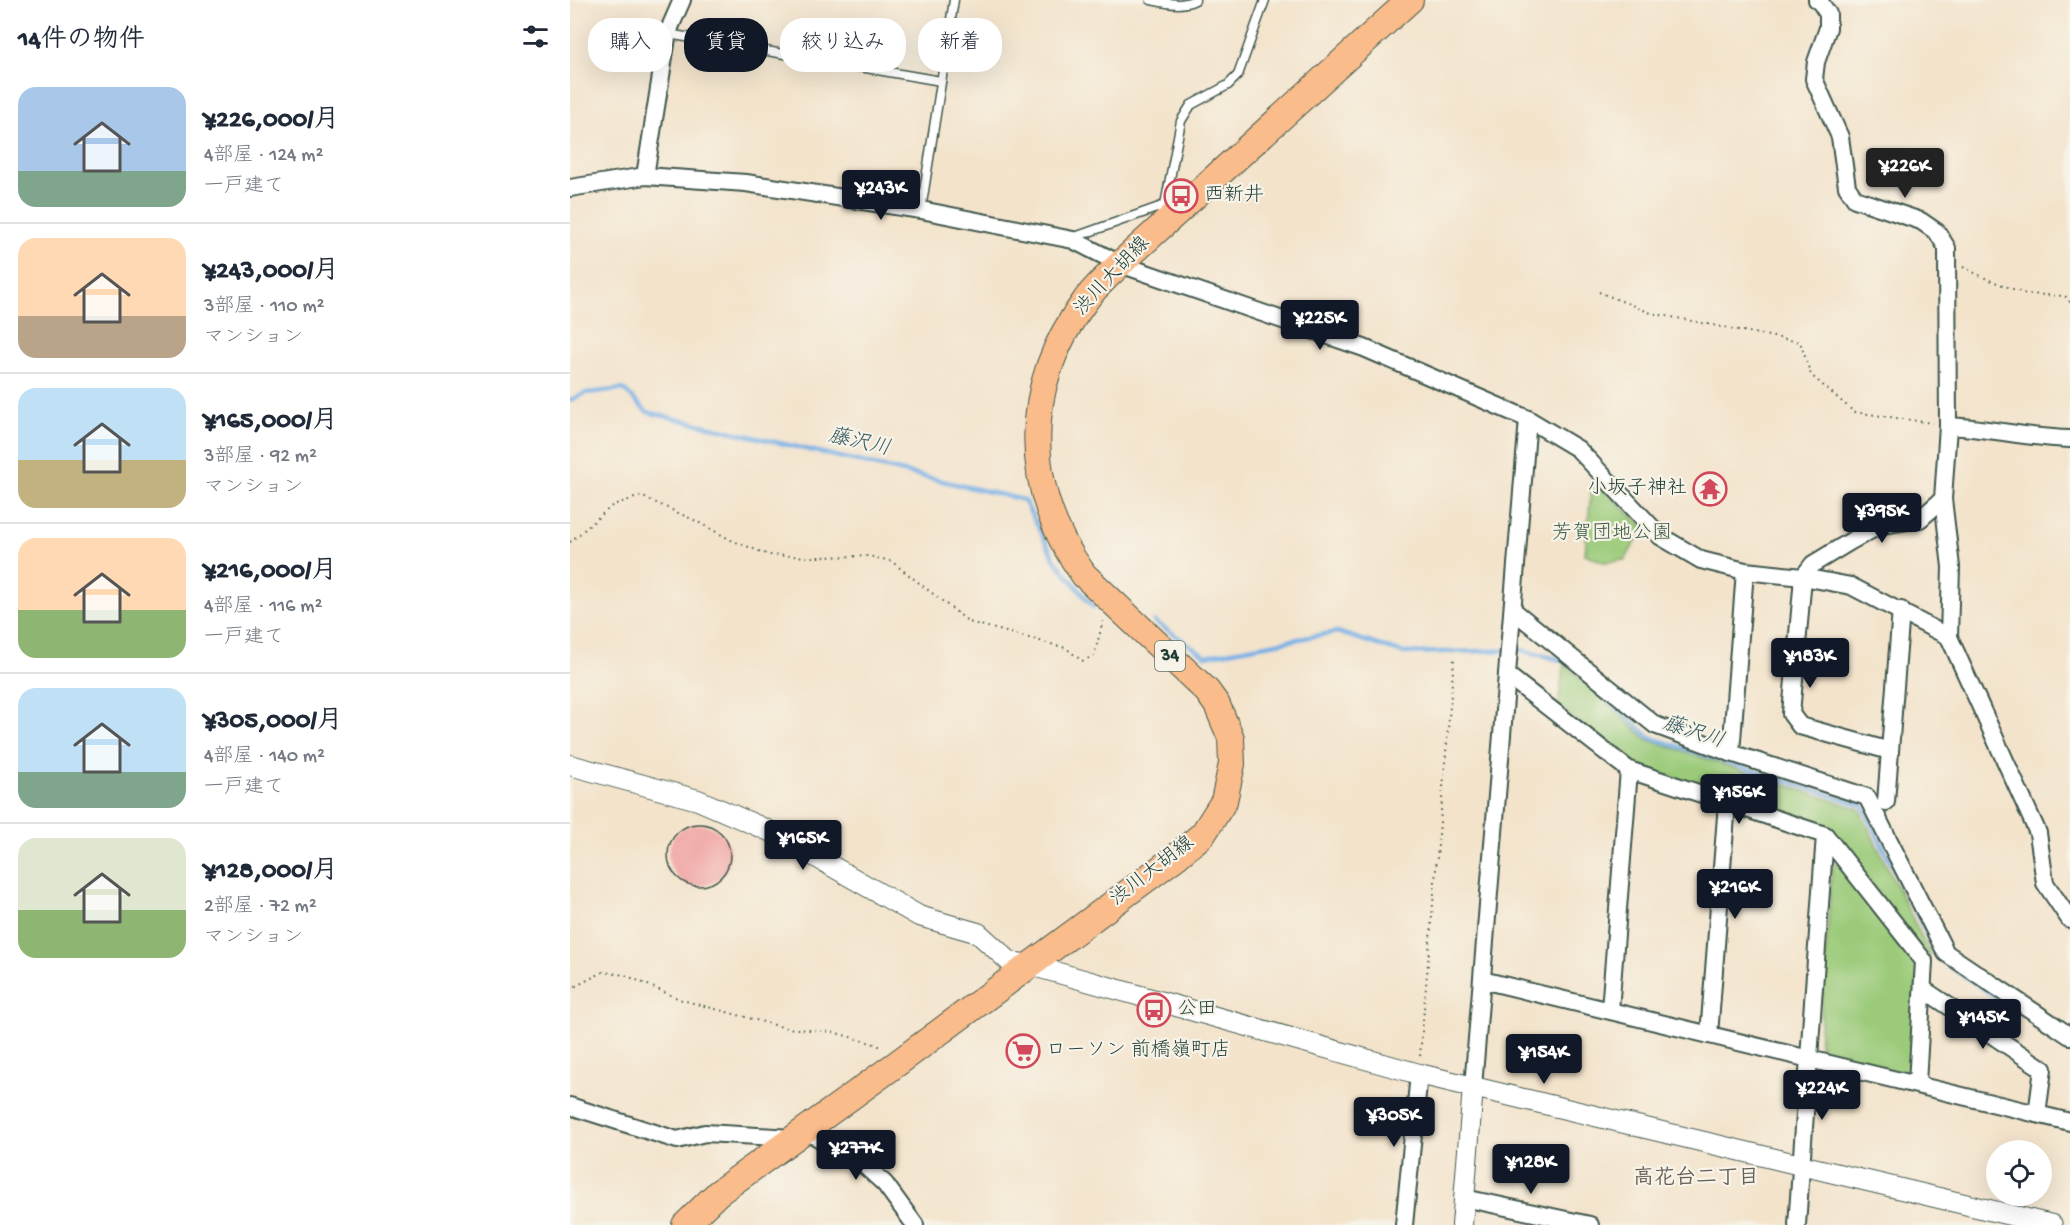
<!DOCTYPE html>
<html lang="ja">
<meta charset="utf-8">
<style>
body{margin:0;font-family:"Gochi Hand","Klee One",sans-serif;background:#f2f2f3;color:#1f2937;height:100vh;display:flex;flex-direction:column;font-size:22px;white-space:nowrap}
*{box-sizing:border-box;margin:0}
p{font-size:20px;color:#747a83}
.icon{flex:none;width:33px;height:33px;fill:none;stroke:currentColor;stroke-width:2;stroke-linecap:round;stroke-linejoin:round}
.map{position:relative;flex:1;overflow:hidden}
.sheet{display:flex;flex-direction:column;background:#fff;width:570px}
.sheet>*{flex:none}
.top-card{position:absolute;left:18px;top:18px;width:570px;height:54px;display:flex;gap:12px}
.buttons{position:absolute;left:1416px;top:1140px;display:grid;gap:12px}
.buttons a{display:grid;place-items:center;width:66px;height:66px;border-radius:50%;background:#fff;box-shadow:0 6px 24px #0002;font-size:30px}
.price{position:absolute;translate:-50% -51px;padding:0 14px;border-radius:6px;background:#111827;color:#fff;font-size:20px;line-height:39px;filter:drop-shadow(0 2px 3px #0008)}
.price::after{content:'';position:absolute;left:50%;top:36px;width:18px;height:14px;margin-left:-9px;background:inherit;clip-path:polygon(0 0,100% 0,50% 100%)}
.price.current{background:#222;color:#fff}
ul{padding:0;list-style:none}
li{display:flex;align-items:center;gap:18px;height:150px;padding:0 18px}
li+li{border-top:2px solid #e0e1e3}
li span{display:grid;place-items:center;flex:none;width:168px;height:120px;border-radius:18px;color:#555}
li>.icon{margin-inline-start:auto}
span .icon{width:72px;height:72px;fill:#fffc;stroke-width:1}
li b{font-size:26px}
h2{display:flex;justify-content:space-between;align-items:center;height:72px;padding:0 18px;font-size:26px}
.pill{padding:0 21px;border-radius:24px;background:#fff;box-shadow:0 6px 24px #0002;font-size:21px;line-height:54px}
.pill.current{background:#111827;color:#fff}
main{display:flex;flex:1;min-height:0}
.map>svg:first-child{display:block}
</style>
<main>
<section class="sheet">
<h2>14件の物件<svg class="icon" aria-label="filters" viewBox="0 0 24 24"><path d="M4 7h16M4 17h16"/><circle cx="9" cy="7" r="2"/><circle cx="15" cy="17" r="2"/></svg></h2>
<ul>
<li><span style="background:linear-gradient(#a9c7e8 70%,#7fa58c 0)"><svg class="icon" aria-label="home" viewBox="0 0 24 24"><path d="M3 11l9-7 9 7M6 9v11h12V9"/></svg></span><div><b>¥226,000/月</b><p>4部屋 · 124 m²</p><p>一戸建て</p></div></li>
<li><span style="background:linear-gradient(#ffd9b3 65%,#b9a48a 0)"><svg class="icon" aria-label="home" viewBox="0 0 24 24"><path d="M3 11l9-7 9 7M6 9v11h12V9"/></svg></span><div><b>¥243,000/月</b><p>3部屋 · 110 m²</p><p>マンション</p></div></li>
<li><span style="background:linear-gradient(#bfe0f5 60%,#c2b280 0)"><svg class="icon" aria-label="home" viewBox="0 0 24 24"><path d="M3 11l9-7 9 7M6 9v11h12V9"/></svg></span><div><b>¥165,000/月</b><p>3部屋 · 92 m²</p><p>マンション</p></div></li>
<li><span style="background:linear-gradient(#ffd9b3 60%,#8fb573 0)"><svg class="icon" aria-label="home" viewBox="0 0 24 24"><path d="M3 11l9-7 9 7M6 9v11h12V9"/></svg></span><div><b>¥216,000/月</b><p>4部屋 · 116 m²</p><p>一戸建て</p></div></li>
<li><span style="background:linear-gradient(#bfe0f5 70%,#7fa58c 0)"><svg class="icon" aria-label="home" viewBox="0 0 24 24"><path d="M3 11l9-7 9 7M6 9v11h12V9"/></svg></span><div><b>¥305,000/月</b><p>4部屋 · 140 m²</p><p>一戸建て</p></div></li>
<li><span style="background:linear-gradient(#dfe7d0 60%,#8fb573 0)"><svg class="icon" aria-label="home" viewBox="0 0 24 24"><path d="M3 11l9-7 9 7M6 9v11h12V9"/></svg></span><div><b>¥128,000/月</b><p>2部屋 · 72 m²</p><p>マンション</p></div></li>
</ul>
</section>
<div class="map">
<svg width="1500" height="1225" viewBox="0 0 1500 1225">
<rect width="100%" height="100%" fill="#f7f3e8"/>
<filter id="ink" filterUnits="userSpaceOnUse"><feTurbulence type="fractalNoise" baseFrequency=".0167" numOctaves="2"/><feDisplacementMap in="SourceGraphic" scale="12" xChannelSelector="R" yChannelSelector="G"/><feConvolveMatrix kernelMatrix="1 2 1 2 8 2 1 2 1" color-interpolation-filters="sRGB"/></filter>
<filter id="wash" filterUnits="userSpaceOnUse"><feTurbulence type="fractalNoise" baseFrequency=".008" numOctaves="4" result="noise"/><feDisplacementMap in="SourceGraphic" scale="24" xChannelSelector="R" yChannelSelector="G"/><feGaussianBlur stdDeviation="1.35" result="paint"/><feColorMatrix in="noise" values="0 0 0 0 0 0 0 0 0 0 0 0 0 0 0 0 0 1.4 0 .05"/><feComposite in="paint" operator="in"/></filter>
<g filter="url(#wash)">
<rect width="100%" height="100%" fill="#f3e3cb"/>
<g fill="#9bcb7a" stroke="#5d8457" stroke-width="1.5">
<path d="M1022,480L1074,527L1055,560L1033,562L1015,554Z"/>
<path d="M994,663L1076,739L1289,809L1360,954L1358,957L1258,829L1063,764L988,706Z"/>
<path d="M1265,863L1270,864L1349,962L1340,1068L1334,1074L1255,1052L1249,1043L1262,869Z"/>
</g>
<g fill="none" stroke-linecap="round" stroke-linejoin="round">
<g stroke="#74afe5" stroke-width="4.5">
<path d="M0,400L16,393L53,389L77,412L454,500L485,560L523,607"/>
<path d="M584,621L636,656L767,632L833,653L951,650L995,661"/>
<path d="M1017,680L1079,737L1292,805L1370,960L1460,1019"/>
</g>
</g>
<g id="blocks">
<circle fill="#f0a3a2" cx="129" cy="855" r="31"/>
</g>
</g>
<g filter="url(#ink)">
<use href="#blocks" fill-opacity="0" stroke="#3f564b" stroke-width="1.5"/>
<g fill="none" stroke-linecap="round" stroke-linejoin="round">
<g stroke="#3f564b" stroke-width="11">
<g id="service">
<path d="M581,0C596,3 611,7 625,0"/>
<path d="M98,34L371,81"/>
<path d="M595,205L611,121L621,105L658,85L668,75L695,0"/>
<path d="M351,210L384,0"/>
<path d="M502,238L595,205L599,208"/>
</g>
</g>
<g stroke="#3f564b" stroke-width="20">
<g id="minor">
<path d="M1247,0L1250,2L1258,14V28L1246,62L1244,79L1270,137L1277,187L1285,199L1351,221L1367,232L1377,248L1378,426L1373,499L1381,567L1379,637L1468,833L1475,883L1500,920"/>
<path d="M75,176L97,38L101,25L112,0"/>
<path d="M0,188L75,176L176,183L351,210L503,240L550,264L794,348L958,419L1008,449L1090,536L1131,560L1175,571L1233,577L1281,586L1379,637"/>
<path d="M1378,426C1419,428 1459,438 1500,439"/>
<path d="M944,611L1085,725L1161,753L1297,797L1376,953L1500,1036"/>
<path d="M937,675L1059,770L1255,835L1227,1225"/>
<path d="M1320,751L1230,726L1221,714L1233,577L1243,564L1281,541L1311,525L1350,519L1373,499"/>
<path d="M1161,753L1175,571"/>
<path d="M1316,802L1331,610"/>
<path d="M1255,835L1354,961L1347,1084"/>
<path d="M912,980L1500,1122"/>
<path d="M1353,989L1473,1069L1467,1114"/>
<path d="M1040,1010L1059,770"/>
<path d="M1139,1035L1157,803"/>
<path d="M903,1087L958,419"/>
<path d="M0,1106L107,1140L135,1133L223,1138"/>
<path d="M235,1130L292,1163L315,1184L345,1225"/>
<path d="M894,1198L1020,1225"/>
<path d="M834,1225L849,1074"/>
</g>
</g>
<g stroke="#3f564b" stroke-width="22">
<g id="tertiary">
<path d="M0,765L128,800L204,833L349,916L408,933L440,962L460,965L849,1074L1482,1225"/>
<path d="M892,1225L903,1087"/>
</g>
</g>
<g stroke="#3f564b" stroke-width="28">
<path id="primary" d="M115,1225L148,1193L325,1065L606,857L633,834L654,801L662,764L661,738L647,705L637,691L514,575C452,490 451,386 515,301C524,288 538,276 550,264L840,0"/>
</g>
<g stroke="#3f564b" stroke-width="2" stroke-dasharray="1.5 4.5" stroke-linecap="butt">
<path d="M1393,267L1417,279L1456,294L1495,296L1500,302"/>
<path d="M1029,292L1081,313L1230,342L1241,375L1284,412L1362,423"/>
<path d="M0,542L43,505L71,496L126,521L161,540L199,555L243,557L299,556L321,561L399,622L496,648L512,661L524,656L533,621"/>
<path d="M0,989L33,972L55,975L112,1000L216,1028L263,1032L308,1045L312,1049"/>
<path d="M850,1056L884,659"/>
</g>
<use href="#service" stroke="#fff" stroke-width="8"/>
<use href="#minor" stroke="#fff" stroke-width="16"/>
<use href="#tertiary" stroke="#fff" stroke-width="20"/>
<use href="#primary" stroke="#f9bc8a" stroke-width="26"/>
</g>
</g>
<defs>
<g id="bus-ring" transform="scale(1.725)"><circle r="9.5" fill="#f7f3e8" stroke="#d1495b" stroke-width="1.5"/><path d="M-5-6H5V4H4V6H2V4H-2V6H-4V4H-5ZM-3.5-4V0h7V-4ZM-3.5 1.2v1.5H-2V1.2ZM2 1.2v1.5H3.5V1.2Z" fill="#d1495b"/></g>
<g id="temple-ring" transform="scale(1.725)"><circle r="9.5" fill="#f7f3e8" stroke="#d1495b" stroke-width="1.5"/><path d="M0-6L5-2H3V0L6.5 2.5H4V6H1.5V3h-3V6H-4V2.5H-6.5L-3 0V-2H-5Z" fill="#d1495b"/></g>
<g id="supermarket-ring" transform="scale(1.725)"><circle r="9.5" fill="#f7f3e8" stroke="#d1495b" stroke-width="1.5"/><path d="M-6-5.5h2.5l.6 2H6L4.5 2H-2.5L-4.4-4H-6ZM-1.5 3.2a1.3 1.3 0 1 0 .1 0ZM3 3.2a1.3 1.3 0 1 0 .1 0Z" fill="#d1495b"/></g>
</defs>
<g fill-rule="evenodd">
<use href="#bus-ring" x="611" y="196"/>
<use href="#temple-ring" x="1140" y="489"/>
<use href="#bus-ring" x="584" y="1010"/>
<use href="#supermarket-ring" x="453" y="1051"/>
</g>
<g text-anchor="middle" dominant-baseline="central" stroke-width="4.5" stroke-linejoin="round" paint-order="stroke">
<rect fill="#f7f3e8" stroke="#60746a" stroke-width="1.5" x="585" y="641" width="30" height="30" rx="4.5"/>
<g font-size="18" font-weight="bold" fill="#1f3d34">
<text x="600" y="656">34</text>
</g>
<g font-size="20" fill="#1f3d34" stroke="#f7f3e8" text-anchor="start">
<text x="634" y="196">西新井</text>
<text x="1117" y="489" text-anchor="end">小坂子神社</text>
<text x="607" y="1010">公田</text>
<text x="476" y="1051">ローソン 前橋嶺町店</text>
</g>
<g font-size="20" fill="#1f3d34" stroke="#f7f3e8">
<text transform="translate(543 277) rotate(-47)">渋川大胡線</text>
<text transform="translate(583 872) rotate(-38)">渋川大胡線</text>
</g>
<g font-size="20" fill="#385942" stroke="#f7f3e8">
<text x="1042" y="534">芳賀団地公園</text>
</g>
<g font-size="21" font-style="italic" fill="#345a60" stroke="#f7f3e8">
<text transform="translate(289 444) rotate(13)">藤沢川</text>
<text transform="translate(1123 734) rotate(18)">藤沢川</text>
</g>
<g font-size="21" font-weight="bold" fill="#68615a" stroke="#f7f3e8">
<text x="1126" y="1179">高花台二丁目</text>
</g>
</g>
</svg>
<div class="buttons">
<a><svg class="icon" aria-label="locate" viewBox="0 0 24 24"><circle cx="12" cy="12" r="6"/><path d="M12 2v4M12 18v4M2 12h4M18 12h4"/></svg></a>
</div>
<b class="price current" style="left:1335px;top:199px">¥226K</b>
<b class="price" style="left:311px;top:221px">¥243K</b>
<b class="price" style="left:750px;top:351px">¥225K</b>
<b class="price" style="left:1312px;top:544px">¥395K</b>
<b class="price" style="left:1240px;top:689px">¥183K</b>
<b class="price" style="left:1169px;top:825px">¥156K</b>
<b class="price" style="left:233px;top:871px">¥165K</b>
<b class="price" style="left:1165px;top:920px">¥216K</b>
<b class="price" style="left:1413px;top:1050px">¥145K</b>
<b class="price" style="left:974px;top:1085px">¥154K</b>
<b class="price" style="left:1252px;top:1121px">¥224K</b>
<b class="price" style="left:824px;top:1148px">¥305K</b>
<b class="price" style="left:286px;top:1181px">¥277K</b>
<b class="price" style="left:961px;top:1195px">¥128K</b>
<div class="top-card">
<a class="pill">購入</a>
<a class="pill current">賃貸</a>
<a class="pill">絞り込み</a>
<a class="pill">新着</a>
</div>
</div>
</main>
